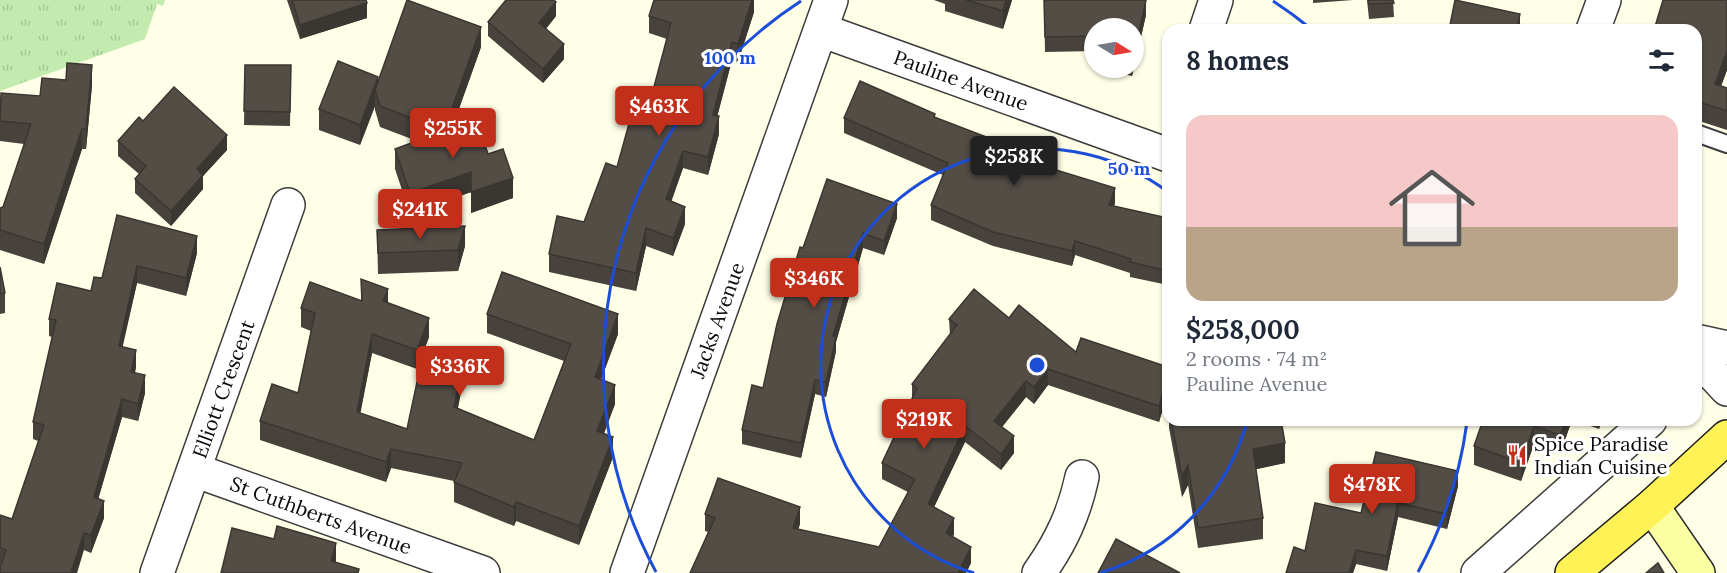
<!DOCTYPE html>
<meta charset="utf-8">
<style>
body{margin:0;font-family:Lora,serif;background:#f2f2f3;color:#1f2937;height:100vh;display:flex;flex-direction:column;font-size:22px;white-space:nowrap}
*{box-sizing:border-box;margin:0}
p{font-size:20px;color:#747a83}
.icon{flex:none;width:33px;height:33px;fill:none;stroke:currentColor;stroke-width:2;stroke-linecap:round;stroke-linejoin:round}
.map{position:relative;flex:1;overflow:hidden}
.details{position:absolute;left:1162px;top:24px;width:540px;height:402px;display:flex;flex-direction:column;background:#fff;border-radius:18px;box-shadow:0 2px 4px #0004}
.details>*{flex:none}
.needle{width:39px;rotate:101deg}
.tools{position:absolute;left:1084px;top:18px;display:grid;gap:12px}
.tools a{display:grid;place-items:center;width:60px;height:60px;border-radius:50%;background:#fff;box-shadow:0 2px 4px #0004;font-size:30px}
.price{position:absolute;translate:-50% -51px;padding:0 14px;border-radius:6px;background:#c22f1b;color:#fff;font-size:20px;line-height:39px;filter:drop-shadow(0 2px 3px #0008)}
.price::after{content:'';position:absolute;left:50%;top:36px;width:18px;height:14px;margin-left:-9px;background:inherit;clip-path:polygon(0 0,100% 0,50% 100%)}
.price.current{background:#222;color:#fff}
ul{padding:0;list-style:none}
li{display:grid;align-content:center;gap:12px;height:318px;padding:0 24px}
li span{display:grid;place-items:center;height:186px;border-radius:18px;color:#555}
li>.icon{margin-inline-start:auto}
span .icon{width:108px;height:108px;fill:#fffc;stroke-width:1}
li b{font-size:26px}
h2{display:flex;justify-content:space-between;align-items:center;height:72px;padding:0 24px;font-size:26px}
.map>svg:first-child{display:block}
</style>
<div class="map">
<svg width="1727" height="573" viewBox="0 0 1727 573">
<defs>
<pattern id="park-tufts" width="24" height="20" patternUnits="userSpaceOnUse" patternTransform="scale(1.5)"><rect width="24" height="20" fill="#c4ebaf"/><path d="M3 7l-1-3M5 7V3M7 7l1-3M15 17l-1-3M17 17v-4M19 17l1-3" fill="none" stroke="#a7c895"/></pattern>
</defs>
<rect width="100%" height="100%" fill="#fffee7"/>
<path fill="url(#park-tufts)" d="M0,0H165L163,6L157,4L145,39L0,91Z"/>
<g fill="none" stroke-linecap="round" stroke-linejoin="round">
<g stroke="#3d3d3d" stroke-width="20">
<path id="service" d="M1696,133L1727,144"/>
</g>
<g stroke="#3d3d3d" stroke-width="36">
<g id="minor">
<path d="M821,30L1168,155"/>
<path d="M1206,30L1216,0"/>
<path d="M1593,30L1604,0"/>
<path d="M1696,341L1727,348"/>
<path d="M1696,356L1727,389"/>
<path d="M194,470L483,573"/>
<path d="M157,573L288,205"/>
<path d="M627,573L831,0"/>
<path d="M1039,573C1061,542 1074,514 1082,477"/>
<path d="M1478,573L1650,420"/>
</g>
</g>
<g stroke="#2c2c2c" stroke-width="36">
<path id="secondary" d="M1652,506L1698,573"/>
</g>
<g stroke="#1b1b1b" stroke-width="36">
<path id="primary" d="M1572,573L1652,506L1727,437"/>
</g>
<use href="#service" stroke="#fff" stroke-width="16"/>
<use href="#minor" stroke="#fff" stroke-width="33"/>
<use href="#secondary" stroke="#faffa2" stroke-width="33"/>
<use href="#primary" stroke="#fff257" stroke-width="33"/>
</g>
<g fill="#47423c">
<path d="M287,0H366L367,18L300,39Z"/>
<path d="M754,0V12L738,62L732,60L717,116L719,134L708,175L683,168L671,201L685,224L673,256L646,246L636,291L549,272V254L584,222L617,167L651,98L667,39L649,33V16Z"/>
<path d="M934,0H1012L1003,29L945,11V4Z"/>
<path d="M1044,0L1146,15L1132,76L1095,68V52V68H1134V28H1095V51L1045,52Z"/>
<path d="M1313,0H1353L1313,3Z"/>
<path d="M1367,0H1393L1394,17L1369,19Z"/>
<path d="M556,16L546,29L564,59L543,83L488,36V22Z"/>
<path d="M1696,30L1727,70L1721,86L1727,88V130L1696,120Z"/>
<path d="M481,47L452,128L488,154L513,198L471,213V192L410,214L395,169V149L417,141L380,127L375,110V106L360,145L319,130V109L378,81Z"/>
<path d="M245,65H291L290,126L244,125Z"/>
<path d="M92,85L86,149H82L44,264L0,250V208L3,207L24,144L0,141V103L40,96Z"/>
<path d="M935,117L994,150L1044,167L1115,203L1114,206L1168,218V285L1130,277V273L1075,255L1072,266L993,246L931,220V205L943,175L844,133V118Z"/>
<path d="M143,121L227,150L203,176V189L171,226L135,193V179L139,174L118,156V141Z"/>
<path d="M117,215L197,253L186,296L137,283L122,347L136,367L135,373L145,393L138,421L122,417L98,499L104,518L91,553L84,550L0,565V515L12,519L38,441L33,439V422L52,337L49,336V319L91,291L102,278Z"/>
<path d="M897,218L884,255L863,248L836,342V351L826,397L815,394L801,458L742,444V430L763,388L803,248Z"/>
<path d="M377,230L465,246L458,271L378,274Z"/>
<path d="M0,267L5,293V313L0,314Z"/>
<path d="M361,279L388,303L429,337L417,369L372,353L360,413L407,429L462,387L458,408L534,440L564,361L487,333V314L618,334L601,379L615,404L604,434L613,457L579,545L516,521L514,526L454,502V481L391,468L386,482L260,440V421L298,393L311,331L301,327V308L361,301Z"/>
<path d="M1009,318L1076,352L1168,367V392L1159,422L1048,385L1034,404L1026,397L1002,427L1014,453L1001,470L965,442L934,507L954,534L953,537L971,563L966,573H690L708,532L705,531V514L800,524L798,529L879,547L908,492L882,479V463L912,400V384L950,335L949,319Z"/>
<path d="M1169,420H1281L1285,463L1256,469L1263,518V539L1198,548L1188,485L1182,497L1169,428Z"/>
<path d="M1483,420H1572L1560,454L1534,444L1521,481L1474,465V446Z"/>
<path d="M1573,420H1602L1599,429Z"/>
<path d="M1458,486L1447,529L1398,517L1387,571L1356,564L1353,573H1286L1305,551L1361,513Z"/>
</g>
<g fill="#3a3631">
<path d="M750,0H754V12L738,62V44Z"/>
<path d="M1006,0H1012L1003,29V11Z"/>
<path d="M1146,0V15L1132,76V68H1134V55Z"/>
<path d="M556,2V16L539,37V23Z"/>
<path d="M367,3V18L300,39V25Z"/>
<path d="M1520,14V30H1516Z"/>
<path d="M481,27V47L444,151V131Z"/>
<path d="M732,42V60L713,133V115Z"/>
<path d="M564,44V59L543,83V69Z"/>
<path d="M1727,51V70L1715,103V84Z"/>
<path d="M92,65V85L86,149V129Z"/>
<path d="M378,77V97L375,90V106L360,145V125Z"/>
<path d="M719,116V134L708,175V157Z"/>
<path d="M82,129V149L44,264V244Z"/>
<path d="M227,135V150L203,176V189L171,226V211L197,169Z"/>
<path d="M994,140V155L990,149Z"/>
<path d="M683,151V168L666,217V199Z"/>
<path d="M471,172V192L410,214V193Z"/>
<path d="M513,178V198L471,213V192Z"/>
<path d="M1115,188V203L1109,220V205Z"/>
<path d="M897,204V218L884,255V241Z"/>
<path d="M685,207V224L673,256V238Z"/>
<path d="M465,226V246L458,271V250Z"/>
<path d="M646,228V246L636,291V273Z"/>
<path d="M863,233V248L836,342V351L826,397V382L833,336Z"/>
<path d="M197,236V253L186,296V278Z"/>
<path d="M1075,241V255L1072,266V251Z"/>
<path d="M137,266V283L119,363V346Z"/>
<path d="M388,289V308L383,301Z"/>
<path d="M618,314V334L595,396V377Z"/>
<path d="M429,318V337L417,369V350Z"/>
<path d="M372,334V353L357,431V412Z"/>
<path d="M136,350V367L131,389V372Z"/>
<path d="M462,367V387L454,426V407Z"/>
<path d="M1048,369V385L1034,404V387Z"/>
<path d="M145,375V393L138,421V404Z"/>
<path d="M1168,376V392L1159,422V406Z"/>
<path d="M815,380V394L801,458V443Z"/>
<path d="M1026,381V397L994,437V421Z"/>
<path d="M615,385V404L597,450V431Z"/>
<path d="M122,399V417L94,514V497Z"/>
<path d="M1566,420H1572L1560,454V435Z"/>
<path d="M1599,420H1602L1599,429Z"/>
<path d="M965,426V442L928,520V504Z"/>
<path d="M1534,426V444L1521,481V463Z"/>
<path d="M1014,436V453L1001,470V454Z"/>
<path d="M613,437V457L579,545V526Z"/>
<path d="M1285,443V463L1253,470V449Z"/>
<path d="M391,449V468L386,482V462Z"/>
<path d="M1188,465V485L1182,497V476Z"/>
<path d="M1458,471V486L1447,529V514Z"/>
<path d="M104,501V518L91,553V535Z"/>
<path d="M516,502V521L514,526V507Z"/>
<path d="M1398,503V517L1387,571V556Z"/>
<path d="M800,507V524L793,544V528Z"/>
<path d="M954,518V534L946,549V533Z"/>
<path d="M84,533V550L77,573H71Z"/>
<path d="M336,543V563L331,561Z"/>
<path d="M971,547V563L966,573H958Z"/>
<path d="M1356,550V564L1353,573H1349Z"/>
</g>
<g fill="#534d46" stroke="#3a3631" stroke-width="1.5">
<path d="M292,0H366L367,3L300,25Z"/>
<path d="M407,0L481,27L444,131L380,106L375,90Z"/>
<path d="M506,0H554L556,2L539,23L564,44L543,69L488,22Z"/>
<path d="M654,0H752L738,44L732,42L713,115L719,116L708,157L683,151L666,199L685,207L673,238L646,228L636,273L549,254L557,216L584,222L606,163L617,167L637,95L651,98L671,23L649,16Z"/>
<path d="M966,0H1006L1003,11Z"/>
<path d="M1044,0H1146L1134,55V28H1095V36L1045,37Z"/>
<path d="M1368,0H1393L1394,3L1369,4Z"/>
<path d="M1455,0L1520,14L1516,30H1449Z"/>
<path d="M1663,0H1727V51L1715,84L1727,88V111L1696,101V30H1654Z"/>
<path d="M338,61L378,77L360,125L319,109Z"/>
<path d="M67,63L92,65L86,129H82L44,244L0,230V208L3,207L31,124L0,121L1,93L40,96L42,78L66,80Z"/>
<path d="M245,65H291L290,112L244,111Z"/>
<path d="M860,81L935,114L934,117L994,140L990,149L1044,163L1043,166L1115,188L1109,205L1168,218V271L1130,262L1131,259L1075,241L1072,251L993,232L931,205L948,163L844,118Z"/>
<path d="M174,87L227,135L197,169L203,175L171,211L135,179L146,166L118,141L139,117L143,121Z"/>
<path d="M474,112L488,154L503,149L513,178L471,192V172L410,193L395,149L469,122V113Z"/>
<path d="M827,179L897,204L884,241L863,233L833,336L836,337L826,382L815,380L801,443L742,430L752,385L763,388L777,324L800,247L803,248Z"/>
<path d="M117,215L197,236L186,278L137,266L119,346L136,350L131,372L145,375L138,404L122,399L94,497L104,501L91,535L84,533L71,573H0V568L6,550L0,548V515L12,519L44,425L33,422L56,320L49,319L57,283L91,291L94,277L102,278Z"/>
<path d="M465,226L458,250L378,253L377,230Z"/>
<path d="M0,267L5,293L0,294Z"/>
<path d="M502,272L618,314L595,377L615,385L597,431L613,437L579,526L516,502L514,507L454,482L462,463L391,449L386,462L260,421L272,384L298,393L315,313L301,308L310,282L362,301L361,279L388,289L383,301L429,318L417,350L372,334L357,412L407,429L422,359L462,367L454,407L534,440L571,344L487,314Z"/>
<path d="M974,289L1009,318L1019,305L1076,352L1081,338L1168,367V376L1159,406L1048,369L1034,387L1026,381L994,421L1014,436L1001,454L965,426L928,504L954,518L946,533L971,547L958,573H690L715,518L705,514L718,478L800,507L793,528L879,547L915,479L882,463L917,388L912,384L957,325L949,319Z"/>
<path d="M1171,420H1281L1285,443L1253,449L1263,518L1198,528L1188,465L1182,476Z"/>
<path d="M1483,420H1566L1560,435L1534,426L1521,463L1474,446Z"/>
<path d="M1376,452L1458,471L1447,514L1398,503L1387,556L1356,550L1349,573H1286L1294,547L1305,551L1315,503L1361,513Z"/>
<path d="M277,526L336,543L331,561L359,569L358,573H221L232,528L274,539Z"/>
<path d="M1116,539L1180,573H1098Z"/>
<path d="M1658,563L1664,573H1646Z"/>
</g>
<g fill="none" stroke="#1d4ed8" stroke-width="3">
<path d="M1247 421A217 217 0 0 1 1100 573M974 573A217 217 0 1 1 1168 192"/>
<path d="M1467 422A434 434 0 0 1 1418 572M656 572A434 434 0 0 1 801 1M1273 1A434 434 0 0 1 1310 28"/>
</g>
<defs>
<g id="restaurant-bare" transform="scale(1.62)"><path d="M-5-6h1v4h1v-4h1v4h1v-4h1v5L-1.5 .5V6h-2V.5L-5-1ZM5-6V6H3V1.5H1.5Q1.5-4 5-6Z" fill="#c22f1b" stroke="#fff" stroke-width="2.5" paint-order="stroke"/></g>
</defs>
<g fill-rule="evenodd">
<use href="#restaurant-bare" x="1517" y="455"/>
</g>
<g text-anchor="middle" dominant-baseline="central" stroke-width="6" stroke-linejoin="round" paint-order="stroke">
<g font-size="20" fill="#0a0a0a" stroke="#fff">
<text transform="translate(961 80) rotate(20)">Pauline Avenue</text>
<text transform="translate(717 320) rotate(-70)">Jacks Avenue</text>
<text transform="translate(223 389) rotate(-70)">Elliott Crescent</text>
<text transform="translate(321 515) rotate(20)">St Cuthberts Avenue</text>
</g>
<g font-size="20" fill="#0a0a0a" stroke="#fff" text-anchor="start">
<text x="1534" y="443">Spice Paradise<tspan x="1534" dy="23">Indian Cuisine</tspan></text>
</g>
</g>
<circle cx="1037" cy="365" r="9" fill="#1d4ed8" stroke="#fff" stroke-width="3"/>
<g font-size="18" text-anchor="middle" font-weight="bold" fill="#1d4ed8" stroke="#fff" stroke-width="6" stroke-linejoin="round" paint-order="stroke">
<text x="730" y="64">100 m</text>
<text x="1129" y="175">50 m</text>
</g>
</svg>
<div class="tools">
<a><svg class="needle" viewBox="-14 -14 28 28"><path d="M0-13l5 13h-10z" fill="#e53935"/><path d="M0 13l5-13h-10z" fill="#747a83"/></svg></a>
</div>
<b class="price" style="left:659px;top:137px">$463K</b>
<b class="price" style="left:453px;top:159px">$255K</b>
<b class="price current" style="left:1014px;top:187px">$258K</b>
<b class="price" style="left:420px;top:240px">$241K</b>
<b class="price" style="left:814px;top:309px">$346K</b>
<b class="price" style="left:460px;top:397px">$336K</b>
<b class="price" style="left:924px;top:450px">$219K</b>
<b class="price" style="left:1372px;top:515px">$478K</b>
<section class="details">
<h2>8 homes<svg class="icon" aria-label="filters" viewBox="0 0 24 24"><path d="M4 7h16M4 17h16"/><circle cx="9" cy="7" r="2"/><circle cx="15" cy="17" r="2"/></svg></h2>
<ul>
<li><span style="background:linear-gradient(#f6c9c9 60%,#b9a48a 0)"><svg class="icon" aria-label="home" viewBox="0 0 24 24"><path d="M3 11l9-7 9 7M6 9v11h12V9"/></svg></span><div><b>$258,000</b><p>2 rooms · 74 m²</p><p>Pauline Avenue</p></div></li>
</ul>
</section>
</div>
